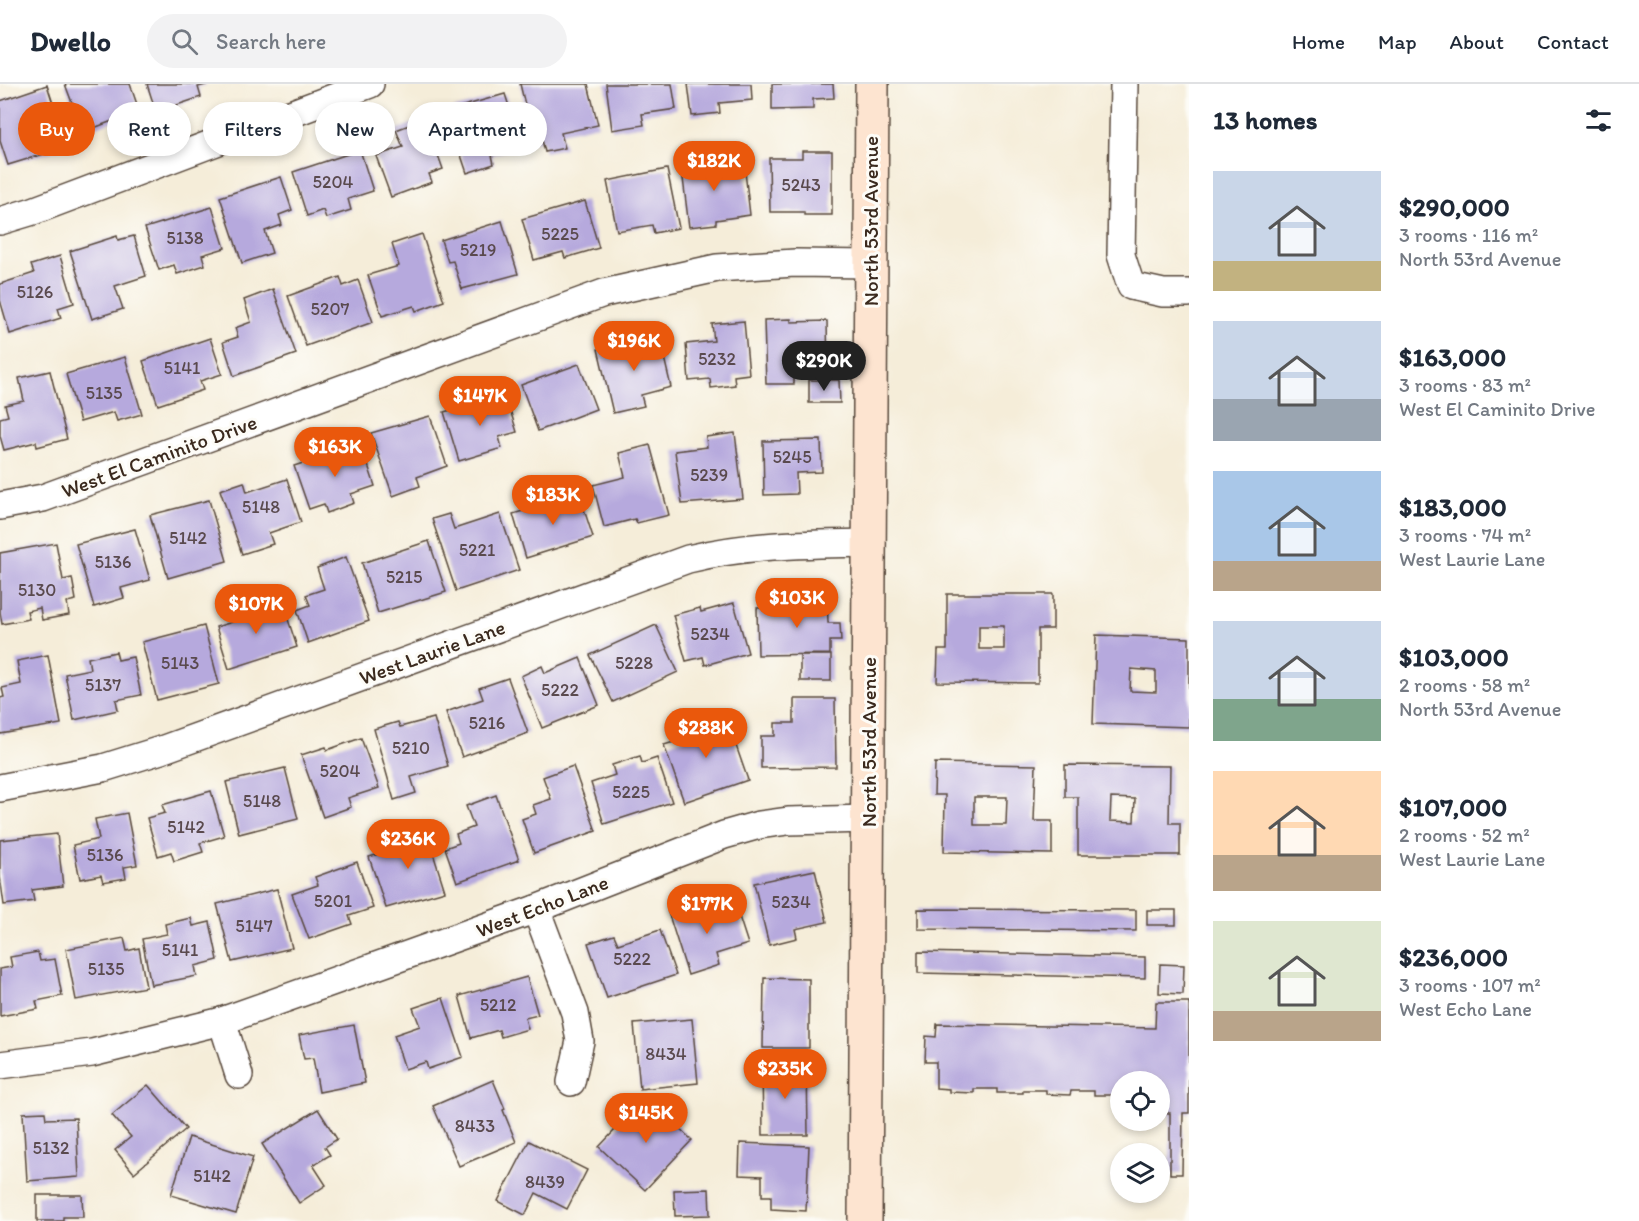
<!DOCTYPE html>
<meta charset="utf-8">
<style>
body{margin:0;font-family:Itim,sans-serif;background:#f2f2f3;color:#1f2937;height:100vh;display:flex;flex-direction:column;font-size:22px;white-space:nowrap}
*{box-sizing:border-box;margin:0}
p{font-size:20px;color:#747a83}
.icon{flex:none;width:33px;height:33px;fill:none;stroke:currentColor;stroke-width:2;stroke-linecap:round;stroke-linejoin:round}
.map{position:relative;flex:1;overflow:hidden}
.panel{display:flex;flex-direction:column;background:#fff;width:450px}
.panel>*{flex:none}
.guide{position:absolute;left:18px;top:18px;width:570px;height:54px;display:flex;gap:12px}
.tools{position:absolute;left:1110px;top:987px;display:grid;gap:12px}
.tools a{display:grid;place-items:center;width:60px;height:60px;border-radius:50%;background:#fff;box-shadow:0 3px 9px #0003;font-size:30px}
.price{position:absolute;translate:-50% -51px;padding:0 14px;border-radius:21px;background:#ea580c;color:#fff;font-size:20px;line-height:39px;filter:drop-shadow(0 2px 3px #0008)}
.price::after{content:'';position:absolute;left:50%;top:36px;width:18px;height:14px;margin-left:-9px;background:inherit;clip-path:polygon(0 0,100% 0,50% 100%)}
.price.current{background:#222;color:#fff}
ul{padding:0;list-style:none}
li{display:flex;align-items:center;gap:18px;height:150px;padding:0 24px}
li span{display:grid;place-items:center;flex:none;width:168px;height:120px;border-radius:0px;color:#555}
li>.icon{margin-inline-start:auto}
span .icon{width:72px;height:72px;fill:#fffc;stroke-width:1}
li b{font-size:26px}
h2{display:flex;justify-content:space-between;align-items:center;height:72px;padding:0 24px;font-size:26px}
.tag{padding:0 21px;border-radius:27px;background:#fff;box-shadow:0 3px 9px #0003;font-size:21px;line-height:54px}
.tag.current{background:#ea580c;color:#fff}
header{display:flex;align-items:center;gap:36px;box-sizing:border-box;height:84px;padding:0 30px;background:#fff;border-bottom:2px solid #e0e1e3}
header strong{font-size:28px}
nav{display:flex;gap:33px;margin-inline-start:auto;font-size:21px}
.search{width:420px;height:54px;background:#f2f2f3;display:flex;align-items:center;gap:15px;box-sizing:border-box;padding:0 21px;border-radius:33px;color:#747a83;font-size:22px}
main{display:flex;flex:1;min-height:0}
.map>svg:first-child{display:block}
</style>
<header>
<strong>Dwello</strong>
<div class="search"><svg class="icon" aria-label="search" viewBox="0 0 24 24"><circle cx="10" cy="10" r="6"/><path d="M15 15l6 6"/></svg>Search here</div>
<nav><a>Home</a><a>Map</a><a>About</a><a>Contact</a></nav>
</header>
<main>
<div class="map">
<svg width="1189" height="1137" viewBox="0 0 1189 1137">
<rect width="100%" height="100%" fill="#fdfcf7"/>
<filter id="ink" filterUnits="userSpaceOnUse"><feTurbulence type="fractalNoise" baseFrequency=".0167" numOctaves="2"/><feDisplacementMap in="SourceGraphic" scale="12" xChannelSelector="R" yChannelSelector="G"/><feConvolveMatrix kernelMatrix="1 2 1 2 8 2 1 2 1" color-interpolation-filters="sRGB"/></filter>
<filter id="wash" filterUnits="userSpaceOnUse"><feTurbulence type="fractalNoise" baseFrequency=".008" numOctaves="4" result="noise"/><feDisplacementMap in="SourceGraphic" scale="24" xChannelSelector="R" yChannelSelector="G"/><feGaussianBlur stdDeviation="1.35" result="paint"/><feColorMatrix in="noise" values="0 0 0 0 0 0 0 0 0 0 0 0 0 0 0 0 0 1.4 0 .05"/><feComposite in="paint" operator="in"/></filter>
<g filter="url(#wash)">
<rect width="100%" height="100%" fill="#f5edd9"/>
<g id="blocks">
<g fill="#b6a9dd" fill-rule="evenodd">
<path d="M65,0H130L142,35L118,44L115,36L83,48Z"/>
<path d="M147,0H206V1L198,3L201,13L156,28Z"/>
<path d="M520,0H588L598,41L561,49L565,64L545,68L542,56L534,58Z"/>
<path d="M606,0H672L676,25L642,30L644,41L612,46Z"/>
<path d="M688,0H751L752,16L719,19L720,29L692,32Z"/>
<path d="M772,0H833L834,14L813,15V25L772,26Z"/>
<path d="M47,1L67,63L8,81L0,57V17Z"/>
<path d="M505,10L522,62L492,71L494,80L467,89L446,27Z"/>
<path d="M425,35L443,85L429,90L432,98L391,113L376,72L403,63L396,46Z"/>
<path d="M360,66L373,107L348,115L351,126L326,134L323,126L307,132L293,88Z"/>
<path d="M802,67H832V131H804V128H770L769,74H802Z"/>
<path d="M708,75L709,83L744,79L750,131L716,136V140L689,143L681,78Z"/>
<path d="M667,85L679,144L654,149L652,141L617,147L607,97Z"/>
<path d="M281,93L292,126L279,131L282,141L265,147L272,169L242,179L220,113Z"/>
<path d="M585,117L599,164L565,174L563,168L534,176L522,135Z"/>
<path d="M212,123L225,164L202,171L205,181L177,190L174,181L159,186L145,144Z"/>
<path d="M502,137L518,190L462,205L453,177L448,178L441,156Z"/>
<path d="M422,150L444,217L416,227L414,222L382,232L368,191L399,182L392,160Z"/>
<path d="M117,152L118,156L134,152L146,192L115,202L123,225L92,235L70,167Z"/>
<path d="M60,172L74,219L58,224L61,234L10,250L0,216V200L34,189L31,181Z"/>
<path d="M340,193L343,202L358,196L373,238L306,262L288,212Z"/>
<path d="M273,205L296,270L234,292L223,258L238,253L235,244L251,238L244,216Z"/>
<path d="M791,235V238L827,237L828,290L794,292V300H766L764,236Z"/>
<path d="M744,237L749,290L734,292L735,301L711,304L710,295L689,297L686,260L714,257L712,240Z"/>
<path d="M659,252L671,303L641,311L644,322L613,329L598,265Z"/>
<path d="M210,254L222,290L200,297L203,306L158,321L143,277Z"/>
<path d="M125,273L142,330L117,337L114,328L80,338L66,290Z"/>
<path d="M579,280L596,325L538,347L521,301Z"/>
<path d="M50,287L67,355L37,363L36,358L4,366L0,352V334L8,332L5,321L24,317L19,294Z"/>
<path d="M809,296H839L840,319H809Z"/>
<path d="M505,310L517,348L499,353L502,364L459,377L444,328Z"/>
<path d="M430,332L447,382L417,393L420,402L393,412L371,349Z"/>
<path d="M735,349L743,415L682,420L675,367L707,363L706,353Z"/>
<path d="M821,356L822,388L796,389L797,410L764,411L763,357Z"/>
<path d="M361,360L375,402L351,410L354,419L327,429L324,420L309,425L294,382Z"/>
<path d="M650,361L669,431L637,439L635,435L604,443L593,401L625,393L619,369Z"/>
<path d="M287,395L301,438L269,449L273,460L242,470L220,406L244,398L247,408Z"/>
<path d="M579,410L593,453L526,474L513,430Z"/>
<path d="M209,416L227,477L168,494L150,431Z"/>
<path d="M449,430L454,445L500,430L519,486L456,507L432,435Z"/>
<path d="M135,445L150,496L121,504L124,514L94,523L76,460Z"/>
<path d="M429,457L446,508L378,529L362,479Z"/>
<path d="M56,459L63,496L72,494L76,516L67,518L69,531L42,536L40,524L27,527L29,535L2,540L0,528V469Z"/>
<path d="M346,473L369,537L308,559L297,526L310,521L306,511L324,505L317,484Z"/>
<path d="M827,510L828,539H840L841,557H830V570L758,571L757,524L801,523V511Z"/>
<path d="M947,510H1053V545H1038V599L937,598L938,566H947ZM979,542H1004V565H979Z"/>
<path d="M265,517L267,525L283,520L297,563L229,585L216,543L239,536L236,527Z"/>
<path d="M734,519L748,569L705,581L703,573L686,577L673,531L700,524L701,528Z"/>
<path d="M656,541L678,588L613,618L590,571Z"/>
<path d="M204,542L219,600L157,616L142,558Z"/>
<path d="M1096,551L1189,554V643L1093,640ZM1131,585L1156,587V608L1130,607Z"/>
<path d="M116,568L118,576L133,573L141,611L116,616L118,626L74,636L65,590L90,585L88,574Z"/>
<path d="M48,571L61,640L0,650V614L4,613L2,604L21,600L17,577Z"/>
<rect x="800" y="571" width="31" height="26"/>
<path d="M580,574L599,621L542,644L521,592L542,582L545,589Z"/>
<path d="M508,594L528,649L462,673L446,628L483,615L479,604Z"/>
<path d="M794,615H835L836,683L761,684V652H775V639H794Z"/>
<path d="M725,630L748,696L684,718L664,661L687,654L684,644Z"/>
<path d="M434,634L448,682L411,693L416,709L394,716L374,645L398,638L400,643Z"/>
<path d="M361,654L379,704L348,714L351,723L323,733L301,671L326,663L327,666Z"/>
<path d="M640,672L642,679L657,674L672,718L604,740L591,699L615,691L612,681Z"/>
<path d="M935,679L1036,681L1034,737H1052V770L944,768L945,711H934ZM974,713H1007L1006,741H974Z"/>
<path d="M1065,681L1170,682L1169,739H1180V771H1078V713H1065ZM1111,714L1135,715L1134,738L1110,737Z"/>
<path d="M573,682L596,747L534,769L522,735L536,730L533,721L551,715L543,693Z"/>
<path d="M285,684L298,735L239,750L226,698Z"/>
<path d="M211,707L224,752L200,759L203,768L174,777L171,768L158,772L147,734L165,729L162,721Z"/>
<path d="M496,711L519,776L457,798L445,764L459,759L456,750L474,743L466,722Z"/>
<path d="M127,729L137,781L124,783L126,794L103,798L101,791L80,795L73,761L99,755L95,735Z"/>
<path d="M425,744L445,807L386,824L369,773L399,764L396,754Z"/>
<path d="M57,750L63,802L32,806L34,817L4,821L0,792V756Z"/>
<path d="M357,778L373,824L349,832L352,840L309,855L292,810L318,801L315,793Z"/>
<path d="M815,786L827,838L795,845L797,854L769,861L754,799Z"/>
<path d="M277,805L292,864L232,878L217,820Z"/>
<path d="M734,817L748,860L716,870L719,881L688,891L668,828L691,821L694,830Z"/>
<path d="M918,825L1136,826V847L918,845Z"/>
<rect x="1147" y="826" width="29" height="15"/>
<path d="M191,834L193,842L210,838L218,876L195,882L197,892L151,901L142,855L167,850L165,840Z"/>
<path d="M660,846L676,891L607,914L588,859L614,851L618,860Z"/>
<path d="M124,854L127,867L139,864L146,903L76,916L66,865Z"/>
<path d="M38,868L40,877L55,875L62,912L36,917L38,925L0,932V885L12,883L10,873Z"/>
<path d="M918,868L1145,873V894L918,889Z"/>
<path d="M1160,880L1184,881L1183,910L1159,909Z"/>
<path d="M527,893L538,931L525,934L528,945L501,953L499,946L471,954L459,912Z"/>
<path d="M764,894L809,895V964H763Z"/>
<path d="M443,914L463,973L428,985L426,978L405,985L394,951L420,942L413,924Z"/>
<path d="M1156,918H1189V1029H1183L1182,1090H1170V1029H1160V998H1120L1119,1011H1094V1007H1071L1070,1011L1046,1010V1006H1023V1009H997V1005H974V1009L949,1008V1005L936,1004V978H925L926,952L936,953L937,940L1155,944Z"/>
<path d="M692,935L698,999L640,1005L634,940Z"/>
<path d="M354,941L365,999L319,1008L313,974L304,975L299,951Z"/>
<path d="M762,980H807L808,1051H763Z"/>
<path d="M493,996L505,1025L503,1026L516,1058L459,1082L433,1022Z"/>
<path d="M148,1001L186,1045L134,1089L115,1066L131,1053L112,1031Z"/>
<path d="M646,1013L692,1056L645,1106L599,1063Z"/>
<path d="M318,1025L337,1055L325,1063L330,1071L313,1081L326,1101L299,1119L262,1060Z"/>
<path d="M45,1028L46,1035L76,1034L79,1093L27,1097L23,1029Z"/>
<path d="M189,1053L253,1073L236,1130L171,1111Z"/>
<path d="M529,1057L587,1086L567,1125L536,1109L525,1131L498,1117Z"/>
<path d="M740,1059L809,1062L806,1127L771,1125V1112H762V1092L739,1091Z"/>
<path d="M709,1105L710,1131L675,1132L674,1106Z"/>
<path d="M37,1111H82L83,1133H63V1137H37Z"/>
</g>
</g>
</g>
<g filter="url(#ink)">
<use href="#blocks" fill-opacity="0" stroke="#57473a" stroke-width="1.5"/>
<g fill="none" stroke-linecap="round" stroke-linejoin="round">
<g stroke="#57473a" stroke-width="30">
<g id="street">
<path d="M1124,0L1121,171L1131,202L1163,209H1189"/>
<path d="M0,137L33,127L370,0"/>
<path d="M0,422L43,414L604,209L717,184L795,179L870,180"/>
<path d="M0,704L103,684L161,666L688,475C751,460 805,460 869,459"/>
<path d="M536,825L575,929L580,957L571,998"/>
<path d="M222,937L239,991"/>
<path d="M0,981L92,969L222,937L536,825L724,751L759,741L788,737L868,735"/>
</g>
</g>
<g stroke="#57473a" stroke-width="36">
<path id="secondary" d="M865,1137L872,0"/>
</g>
<use href="#street" stroke="#fff" stroke-width="27"/>
<use href="#secondary" stroke="#fde4d0" stroke-width="33"/>
</g>
</g>
<g text-anchor="middle" dominant-baseline="central" stroke-width="6" stroke-linejoin="round" paint-order="stroke">
<g font-size="18" fill="#5a4a4e">
<text x="333" y="98">5204</text>
<text x="801" y="101">5243</text>
<text x="560" y="150">5225</text>
<text x="185" y="154">5138</text>
<text x="478" y="166">5219</text>
<text x="35" y="208">5126</text>
<text x="330" y="225">5207</text>
<text x="717" y="275">5232</text>
<text x="182" y="284">5141</text>
<text x="104" y="309">5135</text>
<text x="792" y="373">5245</text>
<text x="709" y="391">5239</text>
<text x="261" y="423">5148</text>
<text x="188" y="454">5142</text>
<text x="477" y="466">5221</text>
<text x="113" y="478">5136</text>
<text x="404" y="493">5215</text>
<text x="37" y="506">5130</text>
<text x="710" y="550">5234</text>
<text x="180" y="579">5143</text>
<text x="634" y="579">5228</text>
<text x="103" y="601">5137</text>
<text x="560" y="606">5222</text>
<text x="487" y="639">5216</text>
<text x="411" y="664">5210</text>
<text x="340" y="687">5204</text>
<text x="631" y="708">5225</text>
<text x="262" y="717">5148</text>
<text x="186" y="743">5142</text>
<text x="105" y="771">5136</text>
<text x="333" y="817">5201</text>
<text x="791" y="818">5234</text>
<text x="254" y="842">5147</text>
<text x="180" y="866">5141</text>
<text x="632" y="875">5222</text>
<text x="106" y="885">5135</text>
<text x="498" y="921">5212</text>
<text x="666" y="970">8434</text>
<text x="475" y="1042">8433</text>
<text x="51" y="1064">5132</text>
<text x="212" y="1092">5142</text>
<text x="545" y="1098">8439</text>
</g>
<g font-size="21" fill="#3b2a1e" stroke="#fdfcf7">
<text transform="translate(870 137) rotate(-90)">North 53rd Avenue</text>
<text transform="translate(159 372) rotate(-20)">West El Caminito Drive</text>
<text transform="translate(432 568) rotate(-20)">West Laurie Lane</text>
<text transform="translate(868 658) rotate(-90)">North 53rd Avenue</text>
<text transform="translate(542 822) rotate(-21)">West Echo Lane</text>
</g>
</g>
</svg>
<div class="tools">
<a><svg class="icon" aria-label="locate" viewBox="0 0 24 24"><circle cx="12" cy="12" r="6"/><path d="M12 2v4M12 18v4M2 12h4M18 12h4"/></svg></a>
<a><svg class="icon" aria-label="layers" viewBox="0 0 24 24"><path d="M12 4l9 5-9 5-9-5zM3 14l9 5 9-5"/></svg></a>
</div>
<b class="price" style="left:714px;top:108px">$182K</b>
<b class="price" style="left:634px;top:288px">$196K</b>
<b class="price current" style="left:824px;top:308px">$290K</b>
<b class="price" style="left:480px;top:343px">$147K</b>
<b class="price" style="left:335px;top:394px">$163K</b>
<b class="price" style="left:553px;top:442px">$183K</b>
<b class="price" style="left:797px;top:545px">$103K</b>
<b class="price" style="left:256px;top:551px">$107K</b>
<b class="price" style="left:706px;top:675px">$288K</b>
<b class="price" style="left:408px;top:786px">$236K</b>
<b class="price" style="left:707px;top:851px">$177K</b>
<b class="price" style="left:785px;top:1016px">$235K</b>
<b class="price" style="left:646px;top:1060px">$145K</b>
<div class="guide">
<a class="tag current">Buy</a>
<a class="tag">Rent</a>
<a class="tag">Filters</a>
<a class="tag">New</a>
<a class="tag">Apartment</a>
</div>
</div>
<section class="panel">
<h2>13 homes<svg class="icon" aria-label="filters" viewBox="0 0 24 24"><path d="M4 7h16M4 17h16"/><circle cx="9" cy="7" r="2"/><circle cx="15" cy="17" r="2"/></svg></h2>
<ul>
<li><span style="background:linear-gradient(#c9d6e8 75%,#c2b280 0)"><svg class="icon" aria-label="home" viewBox="0 0 24 24"><path d="M3 11l9-7 9 7M6 9v11h12V9"/></svg></span><div><b>$290,000</b><p>3 rooms · 116 m²</p><p>North 53rd Avenue</p></div></li>
<li><span style="background:linear-gradient(#c9d6e8 65%,#9aa5b1 0)"><svg class="icon" aria-label="home" viewBox="0 0 24 24"><path d="M3 11l9-7 9 7M6 9v11h12V9"/></svg></span><div><b>$163,000</b><p>3 rooms · 83 m²</p><p>West El Caminito Drive</p></div></li>
<li><span style="background:linear-gradient(#a9c7e8 75%,#b9a48a 0)"><svg class="icon" aria-label="home" viewBox="0 0 24 24"><path d="M3 11l9-7 9 7M6 9v11h12V9"/></svg></span><div><b>$183,000</b><p>3 rooms · 74 m²</p><p>West Laurie Lane</p></div></li>
<li><span style="background:linear-gradient(#c9d6e8 65%,#7fa58c 0)"><svg class="icon" aria-label="home" viewBox="0 0 24 24"><path d="M3 11l9-7 9 7M6 9v11h12V9"/></svg></span><div><b>$103,000</b><p>2 rooms · 58 m²</p><p>North 53rd Avenue</p></div></li>
<li><span style="background:linear-gradient(#ffd9b3 70%,#b9a48a 0)"><svg class="icon" aria-label="home" viewBox="0 0 24 24"><path d="M3 11l9-7 9 7M6 9v11h12V9"/></svg></span><div><b>$107,000</b><p>2 rooms · 52 m²</p><p>West Laurie Lane</p></div></li>
<li><span style="background:linear-gradient(#dfe7d0 75%,#b9a48a 0)"><svg class="icon" aria-label="home" viewBox="0 0 24 24"><path d="M3 11l9-7 9 7M6 9v11h12V9"/></svg></span><div><b>$236,000</b><p>3 rooms · 107 m²</p><p>West Echo Lane</p></div></li>
</ul>
</section>
</main>
